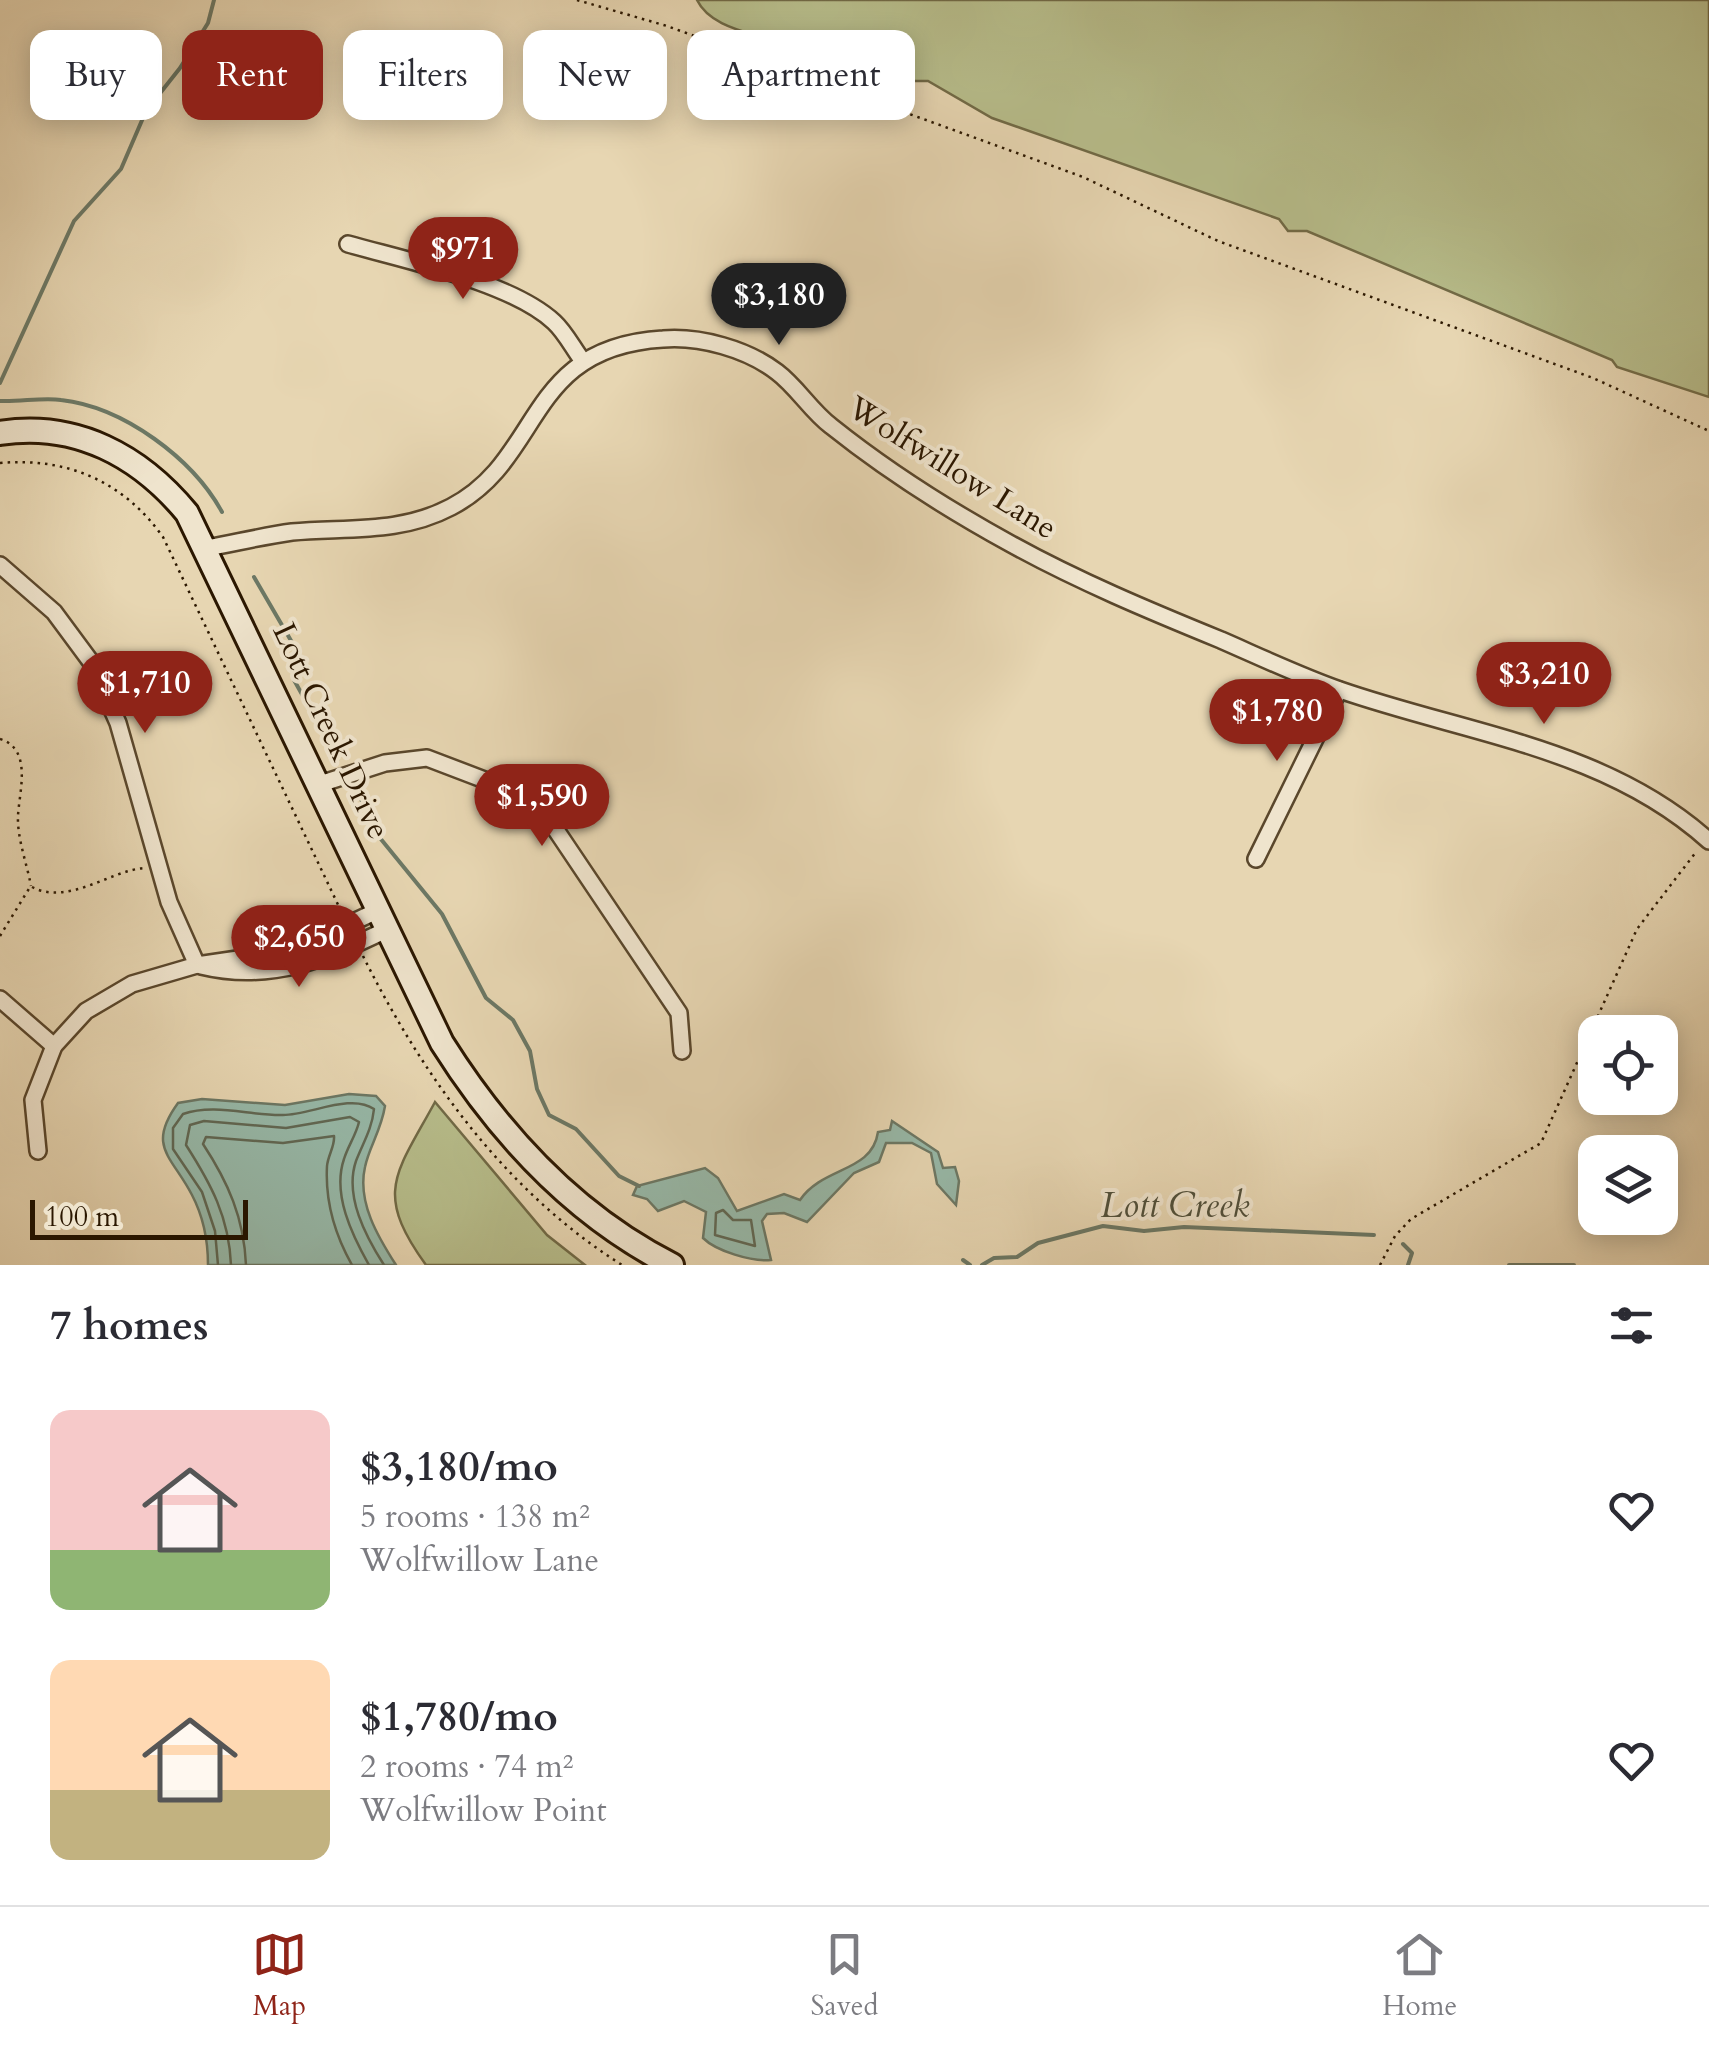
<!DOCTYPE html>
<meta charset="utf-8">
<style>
body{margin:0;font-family:Cardo,serif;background:#f7f7f7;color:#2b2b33;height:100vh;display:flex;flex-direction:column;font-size:38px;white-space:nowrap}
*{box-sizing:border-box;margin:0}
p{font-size:32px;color:#7c7c81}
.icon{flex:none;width:55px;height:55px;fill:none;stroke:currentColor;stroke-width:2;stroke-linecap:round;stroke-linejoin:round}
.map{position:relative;height:1265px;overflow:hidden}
.drawer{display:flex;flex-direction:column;background:#fff;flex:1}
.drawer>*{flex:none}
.top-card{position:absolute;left:30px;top:30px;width:1000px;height:90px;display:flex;gap:20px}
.controls{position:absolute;left:1578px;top:1015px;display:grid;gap:20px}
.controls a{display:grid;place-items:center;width:100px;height:100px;border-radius:20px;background:#fff;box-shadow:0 5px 25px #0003;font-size:50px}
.scale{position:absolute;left:30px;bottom:25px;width:218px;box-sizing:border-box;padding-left:10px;border:5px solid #2b1700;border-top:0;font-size:28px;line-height:35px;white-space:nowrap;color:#2b1700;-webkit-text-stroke:8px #efe4cd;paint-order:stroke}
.price{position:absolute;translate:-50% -85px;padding:0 22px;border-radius:35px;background:#8f2418;color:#fff;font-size:32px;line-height:65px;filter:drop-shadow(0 2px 5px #0008)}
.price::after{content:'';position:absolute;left:50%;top:60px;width:30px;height:22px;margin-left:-15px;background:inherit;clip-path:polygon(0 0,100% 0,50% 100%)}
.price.current{background:#222;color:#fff}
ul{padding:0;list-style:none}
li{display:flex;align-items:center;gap:30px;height:250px;padding:0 50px}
li span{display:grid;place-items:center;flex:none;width:280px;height:200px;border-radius:20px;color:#555}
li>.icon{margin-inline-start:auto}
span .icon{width:120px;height:120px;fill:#fffc;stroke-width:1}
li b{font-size:42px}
h2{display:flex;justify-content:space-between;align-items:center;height:120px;padding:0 50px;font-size:42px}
.tag{padding:0 35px;border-radius:20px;background:#fff;box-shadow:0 5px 25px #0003;font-size:35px;line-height:90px}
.tag.current{background:#8f2418;color:#fff}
.dock{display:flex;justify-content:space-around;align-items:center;height:140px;border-top:2px solid #e1e1e2;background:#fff;font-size:28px;color:#7c7c81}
.dock a{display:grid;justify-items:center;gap:5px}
.dock .current{color:#8f2418}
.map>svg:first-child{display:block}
</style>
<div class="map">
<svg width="1709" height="1265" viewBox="0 0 1709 1265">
<rect width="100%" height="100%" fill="#e7d6b2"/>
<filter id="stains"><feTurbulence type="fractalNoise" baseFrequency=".002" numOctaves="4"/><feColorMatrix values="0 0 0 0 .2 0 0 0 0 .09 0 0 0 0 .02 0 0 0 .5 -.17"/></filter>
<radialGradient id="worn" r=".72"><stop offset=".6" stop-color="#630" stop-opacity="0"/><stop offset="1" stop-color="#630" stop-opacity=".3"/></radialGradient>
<g fill="#b7bd8b" stroke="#716a46" stroke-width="2.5">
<path d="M697,0H1709V397L1617,367L1612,360L1307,231H1288L1279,219L992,118L928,81H874L833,43L802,55C774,33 714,35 697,0Z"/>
<path d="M435,1102L547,1235L585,1265H426C373,1192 396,1174 435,1102Z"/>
</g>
<g fill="#97b9a9" stroke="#6c7865" stroke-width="2.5">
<path d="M349,1094L376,1096L385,1106C381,1131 369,1147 365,1167C357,1202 378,1237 396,1265H208C208,1242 203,1216 192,1195C172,1156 146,1147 178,1103L202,1099L285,1105Z"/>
<path d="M892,1121L938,1152L943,1168L955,1167L959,1181L956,1205L937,1184L931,1153L912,1143H886L879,1162L854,1173L807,1222L784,1213L767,1214L762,1221L771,1260C752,1262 716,1251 703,1238L706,1212L684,1201L658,1211L647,1199L633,1195L637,1186L705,1168L718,1178L737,1211L784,1194L800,1200C823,1166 872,1173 878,1132L890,1130Z"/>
</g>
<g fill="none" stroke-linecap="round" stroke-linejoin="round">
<g stroke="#616854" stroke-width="2.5">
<path d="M723,1210L733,1220H751L755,1246L715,1235L716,1213Z"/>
<path d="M218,1265L215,1231L202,1192L173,1149V1128L183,1114C215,1103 250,1116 283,1115C310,1115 351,1093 374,1109C372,1129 363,1143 356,1161C344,1196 366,1237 384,1265"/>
<path d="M231,1265C229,1217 211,1184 186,1145L190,1125L204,1121L286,1128L350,1117L359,1122C356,1135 348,1146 344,1159C332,1194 352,1235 369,1265"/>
<path d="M246,1265C244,1218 228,1182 203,1144L206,1137L283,1143L334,1136C335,1146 328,1155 327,1166C325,1202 334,1233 352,1265"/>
</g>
<g stroke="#6c7865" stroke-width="4">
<path d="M0,383L74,221L121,169L146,111L180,68L208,23L214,0"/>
<path d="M0,401C20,402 44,397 61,400C124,407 193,459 222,512"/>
<path d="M254,577L304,663L294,680L338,759"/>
<path d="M357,791L380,838L442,914L486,998L513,1020L530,1051L537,1089L549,1115L576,1129L619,1176L639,1186"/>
<path d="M1403,1244L1412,1253L1408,1265"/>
<path d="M963,1260L970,1265"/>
<path d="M982,1265L994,1258L1017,1257L1038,1243L1103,1226L1144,1231L1184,1227L1374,1235"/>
<path d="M1509,1265H1574"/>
</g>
<g stroke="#5a472c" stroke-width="20">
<g id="street">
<path d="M348,244C404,260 511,282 554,322C565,332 573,348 582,360"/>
<path d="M207,548C235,543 263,536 292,532C347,527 400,534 451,507C544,459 524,347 663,339C700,336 747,349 777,372C797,387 811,411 831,426C886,470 949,510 1011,544C1078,581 1150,611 1221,640C1260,657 1300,676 1340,690C1467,734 1606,748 1709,841"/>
<path d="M0,565L54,612L91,662L118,723L169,902L197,965"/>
<path d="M320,784L385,763L427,758L503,787L554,827L679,1013L682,1051"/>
<path d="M1256,859L1339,690"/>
<path d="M201,966C271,983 327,959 388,929"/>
<path d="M0,999L54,1046"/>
<path d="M38,1151L33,1100L54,1046L86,1011L132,984L197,965L291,951L379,910"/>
</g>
</g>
<g stroke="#2b1700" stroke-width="28">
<path id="secondary" d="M0,433C76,421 140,456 187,513L442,1043C500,1135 573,1215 672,1265"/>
</g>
<g stroke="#2b1700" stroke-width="2.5" stroke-dasharray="2.5 5" stroke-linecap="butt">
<path d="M577,0L667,26L1083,177L1218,241L1593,378L1709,431"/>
<path d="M0,463C68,457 124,482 163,537L342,913"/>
<path d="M0,739C33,749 19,792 18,816C17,838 27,864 31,886"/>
<path d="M32,887C68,906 109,871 144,868"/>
<path d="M0,936L30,887"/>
<path d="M363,956C424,1078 505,1191 622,1265"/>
<path d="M1380,1265L1395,1236L1411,1219L1541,1143L1637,929L1696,852"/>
</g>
<use href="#street" stroke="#efe4cd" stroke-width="15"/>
<use href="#secondary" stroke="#efe4cd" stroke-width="22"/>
</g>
<g text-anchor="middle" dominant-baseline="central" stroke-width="8" stroke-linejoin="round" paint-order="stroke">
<g font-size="32" fill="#2b1700" stroke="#efe4cd">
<text transform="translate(952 468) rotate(32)">Wolfwillow Lane</text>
<text transform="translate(331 731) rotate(65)">Lott Creek Drive</text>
</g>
<g font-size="35" font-style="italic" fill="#51503b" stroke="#efe4cd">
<text x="1175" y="1206">Lott Creek</text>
</g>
</g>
<rect width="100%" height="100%" filter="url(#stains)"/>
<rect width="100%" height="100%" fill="url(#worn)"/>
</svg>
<div class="controls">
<a><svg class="icon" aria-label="locate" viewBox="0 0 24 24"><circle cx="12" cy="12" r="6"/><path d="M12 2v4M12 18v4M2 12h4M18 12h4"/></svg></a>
<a><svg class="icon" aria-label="layers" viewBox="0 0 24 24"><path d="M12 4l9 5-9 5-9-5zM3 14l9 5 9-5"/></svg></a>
</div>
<div class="scale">100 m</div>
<b class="price" style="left:463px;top:302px">$971</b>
<b class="price current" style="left:779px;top:348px">$3,180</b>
<b class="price" style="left:1544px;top:727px">$3,210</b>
<b class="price" style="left:145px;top:736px">$1,710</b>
<b class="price" style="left:1277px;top:764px">$1,780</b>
<b class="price" style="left:542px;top:849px">$1,590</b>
<b class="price" style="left:299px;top:990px">$2,650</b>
<div class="top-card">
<a class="tag">Buy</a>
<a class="tag current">Rent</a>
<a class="tag">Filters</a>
<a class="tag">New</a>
<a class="tag">Apartment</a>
</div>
</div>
<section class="drawer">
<h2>7 homes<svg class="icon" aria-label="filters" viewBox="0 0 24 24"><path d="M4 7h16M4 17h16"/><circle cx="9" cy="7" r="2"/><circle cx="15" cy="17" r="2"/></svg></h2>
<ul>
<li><span style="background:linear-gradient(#f6c9c9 70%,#8fb573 0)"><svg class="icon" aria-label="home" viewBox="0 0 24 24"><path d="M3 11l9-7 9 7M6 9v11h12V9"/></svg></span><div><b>$3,180/mo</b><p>5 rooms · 138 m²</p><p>Wolfwillow Lane</p></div><svg class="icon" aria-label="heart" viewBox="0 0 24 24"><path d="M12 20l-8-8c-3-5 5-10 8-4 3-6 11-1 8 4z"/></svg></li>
<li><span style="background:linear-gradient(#ffd9b3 65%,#c2b280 0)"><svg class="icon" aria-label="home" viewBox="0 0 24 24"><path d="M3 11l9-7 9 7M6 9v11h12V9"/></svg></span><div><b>$1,780/mo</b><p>2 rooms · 74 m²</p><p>Wolfwillow Point</p></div><svg class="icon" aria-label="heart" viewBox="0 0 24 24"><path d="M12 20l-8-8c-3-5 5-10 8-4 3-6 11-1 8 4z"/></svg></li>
</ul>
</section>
<nav class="dock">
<a class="current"><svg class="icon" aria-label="map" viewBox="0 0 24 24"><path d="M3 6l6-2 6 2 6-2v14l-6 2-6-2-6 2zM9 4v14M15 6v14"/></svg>Map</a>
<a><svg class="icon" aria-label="saved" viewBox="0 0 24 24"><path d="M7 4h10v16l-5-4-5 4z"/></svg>Saved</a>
<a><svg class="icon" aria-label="home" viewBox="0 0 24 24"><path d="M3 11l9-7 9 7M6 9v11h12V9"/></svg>Home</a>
</nav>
